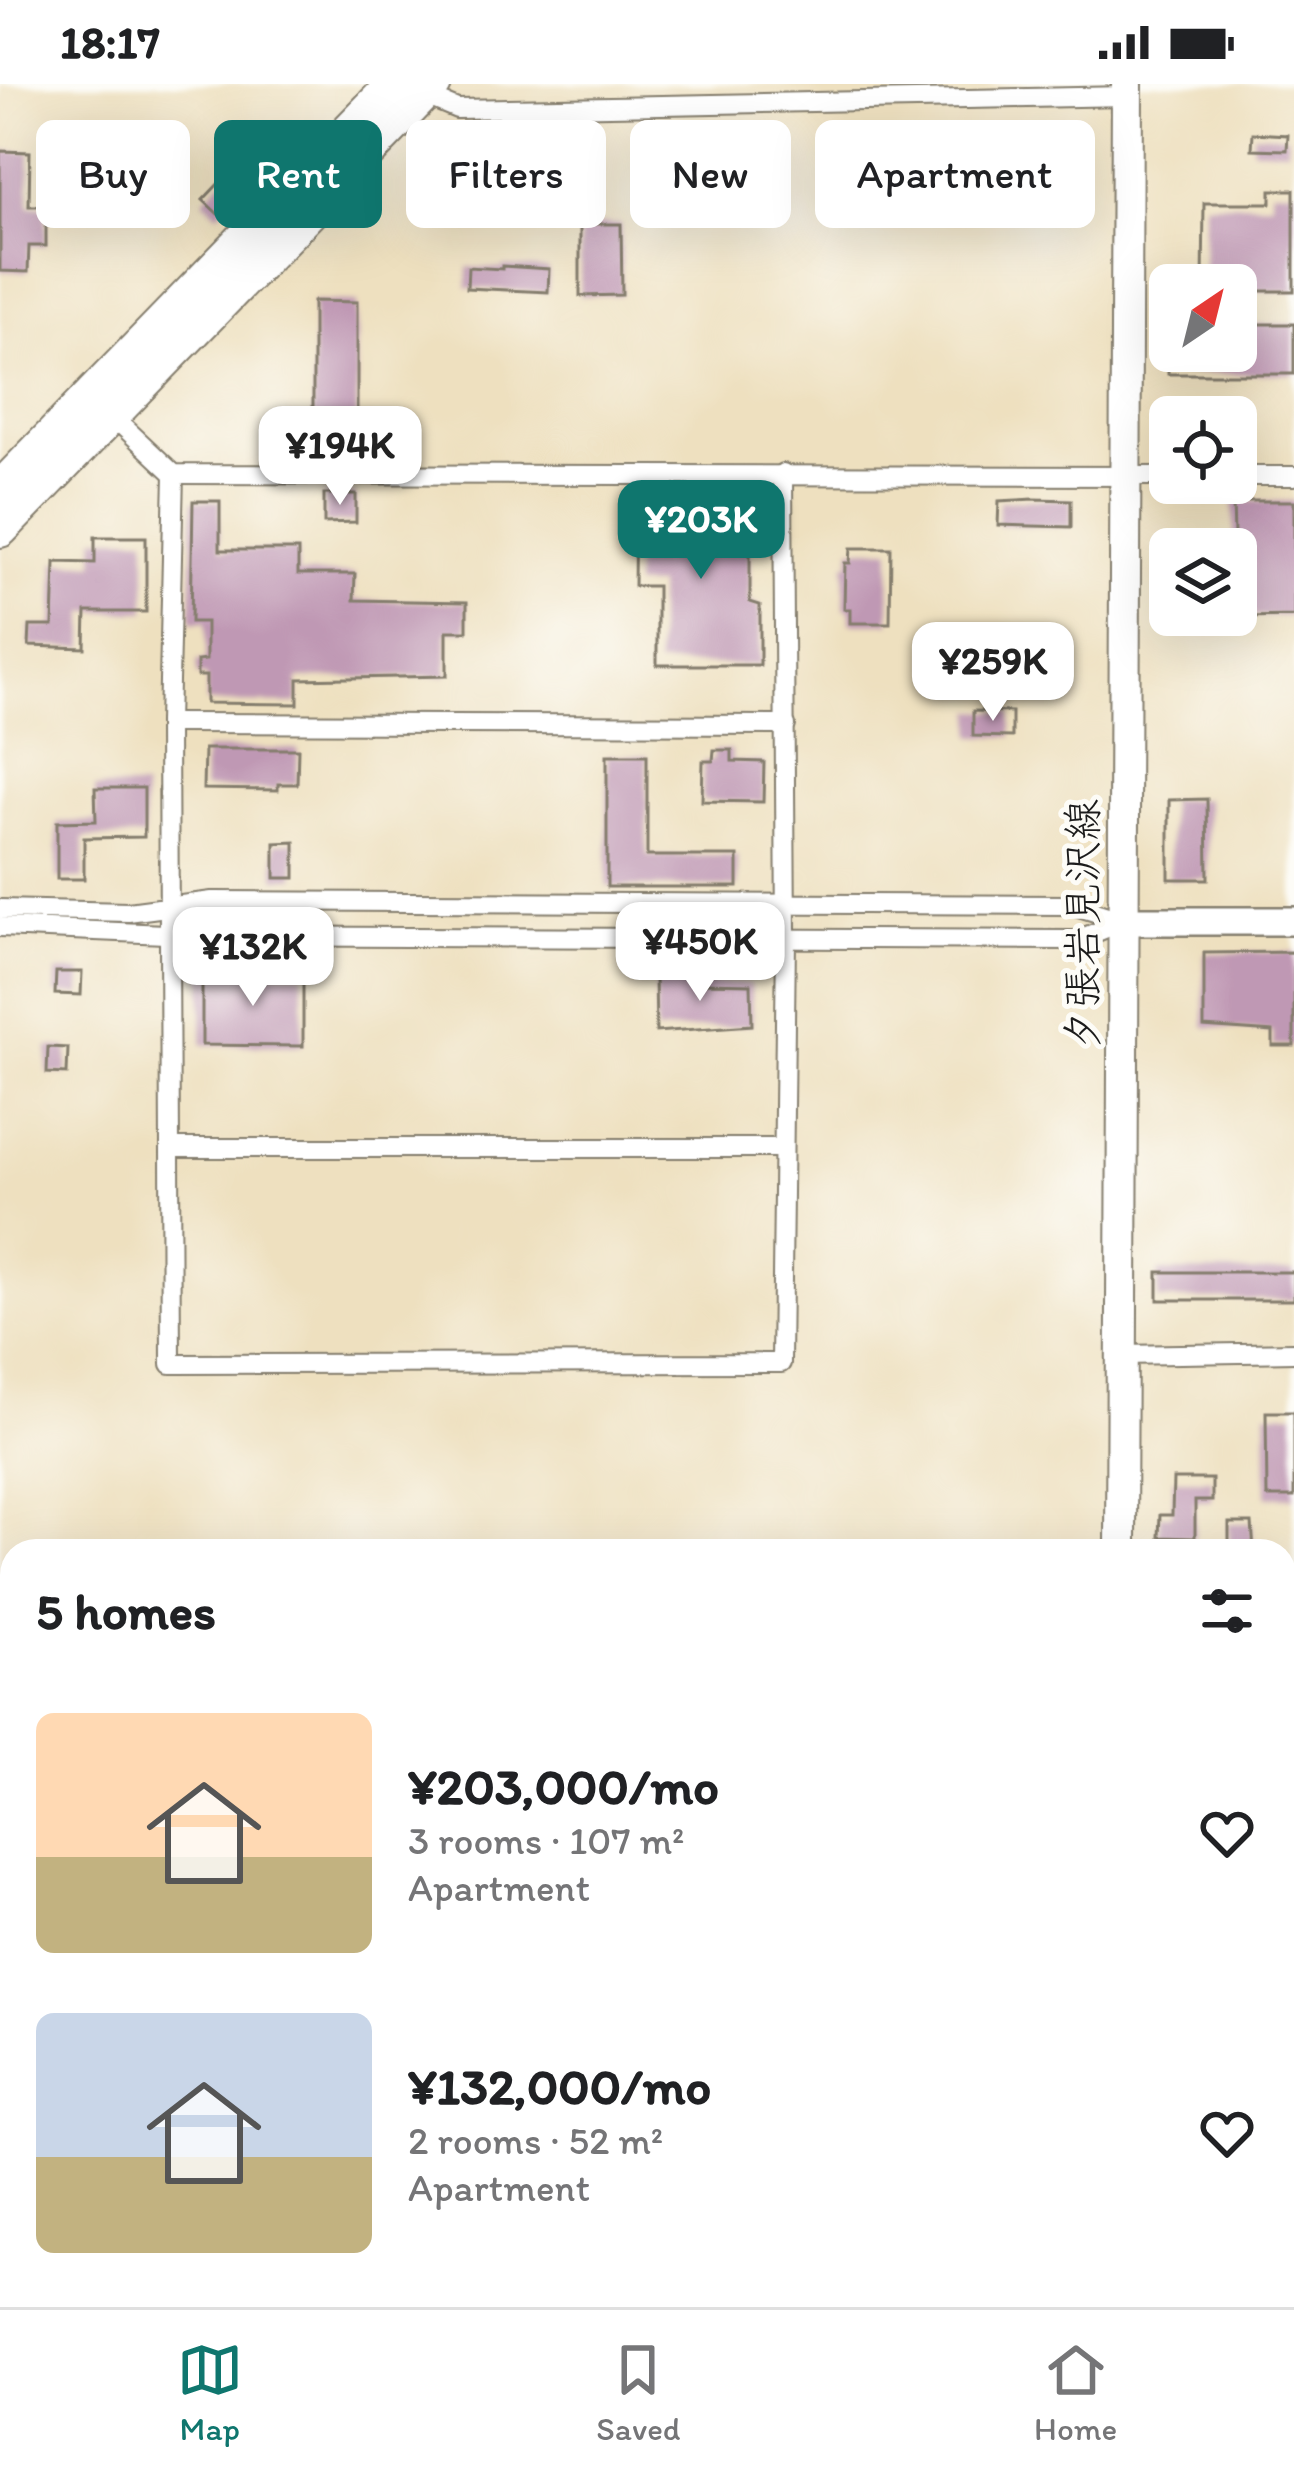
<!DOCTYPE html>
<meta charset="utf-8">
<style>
body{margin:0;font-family:Itim,"Klee One",sans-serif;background:#f2f2f2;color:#202124;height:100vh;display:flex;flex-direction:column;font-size:45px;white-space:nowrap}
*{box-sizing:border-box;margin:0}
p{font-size:39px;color:#757577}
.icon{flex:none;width:66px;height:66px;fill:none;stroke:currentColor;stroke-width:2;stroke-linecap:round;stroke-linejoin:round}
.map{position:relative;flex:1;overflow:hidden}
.panel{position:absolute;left:0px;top:1455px;width:1296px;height:768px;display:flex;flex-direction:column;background:#fff;border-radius:36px 36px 0 0;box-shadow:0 12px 48px #0002}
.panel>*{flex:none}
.hud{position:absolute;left:36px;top:36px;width:1224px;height:108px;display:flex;gap:24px}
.needle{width:78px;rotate:35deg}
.tools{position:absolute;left:1149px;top:180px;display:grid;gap:24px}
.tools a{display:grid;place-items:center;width:108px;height:108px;border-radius:18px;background:#fff;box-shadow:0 12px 48px #0002;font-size:60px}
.price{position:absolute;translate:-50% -102px;padding:0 27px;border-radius:24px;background:#fff;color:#222;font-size:39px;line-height:78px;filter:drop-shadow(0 3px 6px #0008)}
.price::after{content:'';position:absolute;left:50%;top:72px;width:36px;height:27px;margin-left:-18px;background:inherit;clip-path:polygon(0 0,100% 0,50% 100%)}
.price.selected{background:#0f766e;color:#fff}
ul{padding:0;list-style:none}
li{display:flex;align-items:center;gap:36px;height:300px;padding:0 36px}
li span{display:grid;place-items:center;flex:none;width:336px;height:240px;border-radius:18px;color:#555}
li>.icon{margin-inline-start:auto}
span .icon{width:144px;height:144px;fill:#fffc;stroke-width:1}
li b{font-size:51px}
h2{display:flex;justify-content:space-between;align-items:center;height:144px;padding:0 36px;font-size:51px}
.pill{padding:0 42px;border-radius:18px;background:#fff;box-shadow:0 12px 48px #0002;font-size:42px;line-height:108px}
.pill.selected{background:#0f766e;color:#fff}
.status{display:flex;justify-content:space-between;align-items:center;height:84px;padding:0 60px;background:#fff;direction:ltr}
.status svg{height:33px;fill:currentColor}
.tabs{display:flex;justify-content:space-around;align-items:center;height:168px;border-top:3px solid #e0e0e0;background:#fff;font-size:33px;color:#757577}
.tabs a{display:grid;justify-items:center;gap:6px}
.tabs .selected{color:#0f766e}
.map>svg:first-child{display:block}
</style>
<div class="status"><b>18:17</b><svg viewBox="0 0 49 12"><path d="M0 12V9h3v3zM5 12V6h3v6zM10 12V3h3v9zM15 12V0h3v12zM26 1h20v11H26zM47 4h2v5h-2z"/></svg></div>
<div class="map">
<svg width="1294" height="2223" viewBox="0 0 1294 2223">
<rect width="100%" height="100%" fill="#fdfcf7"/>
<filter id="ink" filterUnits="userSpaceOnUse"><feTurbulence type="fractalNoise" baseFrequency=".00833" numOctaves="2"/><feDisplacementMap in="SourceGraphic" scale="24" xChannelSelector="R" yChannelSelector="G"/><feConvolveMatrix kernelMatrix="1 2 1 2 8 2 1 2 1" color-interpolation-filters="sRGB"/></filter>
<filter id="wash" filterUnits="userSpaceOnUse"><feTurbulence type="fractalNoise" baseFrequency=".004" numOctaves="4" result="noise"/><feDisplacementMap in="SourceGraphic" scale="48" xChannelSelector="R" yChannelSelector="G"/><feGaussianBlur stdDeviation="2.7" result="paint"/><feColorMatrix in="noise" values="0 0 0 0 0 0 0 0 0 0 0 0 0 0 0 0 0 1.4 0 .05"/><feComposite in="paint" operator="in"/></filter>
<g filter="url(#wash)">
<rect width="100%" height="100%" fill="#eee0bf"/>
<g id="blocks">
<g fill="#bf98b4">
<path d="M1253,49L1288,51L1287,66L1252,65Z"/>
<path d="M262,54L277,69L218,130L203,116Z"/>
<path d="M0,67L30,68L29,122H46V162H29L28,188L0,187Z"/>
<path d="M1271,106H1294V207H1253V240H1294V290H1168V267H1236V201H1203L1204,119H1271Z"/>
<path d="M580,140H621L622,211L580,212Z"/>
<path d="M502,182L549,185L548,208L467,204L468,183L502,185Z"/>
<path d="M313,217L357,218V356L313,355Z"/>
<path d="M324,410H356V438L324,439Z"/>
<path d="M1034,415L1071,416V443L998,441L999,417Z"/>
<path d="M193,417H220V466H298V490H355L354,516L467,518V547H447V592L298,595V620L206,619V592H197V577L206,576V538H191Z"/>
<path d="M1233,417H1294V532L1241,533V518H1236Z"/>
<path d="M635,422L762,425V462L750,463V518L760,521V581H657V502H634Z"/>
<path d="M95,453H146V528H86L85,564L29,562L30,542H53L55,478L95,479Z"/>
<path d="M851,464H891L890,539H850V525H844L845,479H850Z"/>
<path d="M973,627L1012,628V653L973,652Z"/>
<path d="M204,665H298L297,700H278V706L203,705Z"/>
<path d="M714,666H732V677L764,678L763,718L702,717L703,677H713Z"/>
<path d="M607,671H647V772H738V803H607Z"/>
<path d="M95,704H144V753L84,754V795H57V738L96,737Z"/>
<path d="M1207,715L1208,795H1169V716Z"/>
<path d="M295,758V794H275V759Z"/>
<path d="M1294,868V962H1273V948L1204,943V869Z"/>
<path d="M56,888H82L81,911L55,910Z"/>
<path d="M202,888L303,889V962L202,961Z"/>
<path d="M701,890V899L751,900L752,941L656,948L655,891Z"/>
<path d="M48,963L68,964L67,990L47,989Z"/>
<rect x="1158" y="1188" width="136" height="28"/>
<path d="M1266,1328H1294V1413H1267Z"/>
<path d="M1173,1395H1212V1417H1195V1454L1159,1453L1160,1431H1172Z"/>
<path d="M1229,1439H1252L1254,1467H1229Z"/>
</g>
</g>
</g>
<g filter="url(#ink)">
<use href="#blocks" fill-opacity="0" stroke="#857e6e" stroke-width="3"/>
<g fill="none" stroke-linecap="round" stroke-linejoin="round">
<g stroke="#857e6e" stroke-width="22">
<g id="street">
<path d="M421,10L457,25L1127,12"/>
<path d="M108,328L174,390L1170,392"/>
<path d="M174,390L168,639L171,1280L781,1279L786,854L783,389"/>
<path d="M1236,392H1294"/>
<path d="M168,639L786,641"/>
<path d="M0,825L128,828L212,817L1072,821L1124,837"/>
<path d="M0,843L213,852L1077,856L1124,837"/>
<path d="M170,1064H783"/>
<path d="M1121,1271L1294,1268"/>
</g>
</g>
<g stroke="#857e6e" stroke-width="32">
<path id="secondary" d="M1124,837H1294"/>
</g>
<g stroke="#857e6e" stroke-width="34">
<g id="primary">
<path d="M1121,1467L1127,0"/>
<path d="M1118,2223V2211"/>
</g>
</g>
<g stroke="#857e6e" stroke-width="40">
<g id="highway">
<path d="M0,406L395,0"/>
<path d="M0,445L433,0"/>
</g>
</g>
<use href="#street" stroke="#fff" stroke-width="18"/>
<use href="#secondary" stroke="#fff" stroke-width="27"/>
<use href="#primary" stroke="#fff" stroke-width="30"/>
<use href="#highway" stroke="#fff" stroke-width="36"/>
</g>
</g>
<g text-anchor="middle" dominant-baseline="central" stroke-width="10" stroke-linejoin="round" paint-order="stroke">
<g font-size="42" fill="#1c1c1c" stroke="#fdfcf7">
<text transform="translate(1082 841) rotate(-90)">夕張岩見沢線</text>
</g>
</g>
</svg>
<div class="tools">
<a><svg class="needle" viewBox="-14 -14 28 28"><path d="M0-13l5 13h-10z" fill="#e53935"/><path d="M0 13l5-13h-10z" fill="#757577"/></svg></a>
<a><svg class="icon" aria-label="locate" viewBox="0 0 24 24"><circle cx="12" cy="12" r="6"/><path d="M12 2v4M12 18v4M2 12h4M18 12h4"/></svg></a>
<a><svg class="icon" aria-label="layers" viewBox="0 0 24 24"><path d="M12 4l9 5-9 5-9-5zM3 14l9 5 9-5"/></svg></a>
</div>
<b class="price" style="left:340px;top:424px">¥194K</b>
<b class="price selected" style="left:701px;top:498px">¥203K</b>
<b class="price" style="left:993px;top:640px">¥259K</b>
<b class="price" style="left:700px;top:920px">¥450K</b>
<b class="price" style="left:253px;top:925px">¥132K</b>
<div class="hud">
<a class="pill">Buy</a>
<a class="pill selected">Rent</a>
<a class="pill">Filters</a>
<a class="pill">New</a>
<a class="pill">Apartment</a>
</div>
<section class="panel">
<h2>5 homes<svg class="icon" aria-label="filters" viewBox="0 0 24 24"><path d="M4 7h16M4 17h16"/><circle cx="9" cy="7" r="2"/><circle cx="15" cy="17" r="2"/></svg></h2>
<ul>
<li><span style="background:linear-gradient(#ffd9b3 60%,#c2b280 0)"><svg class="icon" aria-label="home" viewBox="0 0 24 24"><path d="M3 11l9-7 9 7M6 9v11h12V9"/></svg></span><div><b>¥203,000/mo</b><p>3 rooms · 107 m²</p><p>Apartment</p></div><svg class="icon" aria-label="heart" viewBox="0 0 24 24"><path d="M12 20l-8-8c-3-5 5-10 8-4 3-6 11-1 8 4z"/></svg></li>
<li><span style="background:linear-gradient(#c9d6e8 60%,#c2b280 0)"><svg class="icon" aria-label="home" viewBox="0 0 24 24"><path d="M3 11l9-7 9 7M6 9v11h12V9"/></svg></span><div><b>¥132,000/mo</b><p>2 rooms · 52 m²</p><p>Apartment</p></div><svg class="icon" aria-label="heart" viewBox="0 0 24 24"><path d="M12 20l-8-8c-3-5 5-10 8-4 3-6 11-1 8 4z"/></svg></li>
</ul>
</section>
</div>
<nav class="tabs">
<a class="selected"><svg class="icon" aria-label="map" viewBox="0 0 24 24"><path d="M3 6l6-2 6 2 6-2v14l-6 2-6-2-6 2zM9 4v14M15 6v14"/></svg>Map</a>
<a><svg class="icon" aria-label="saved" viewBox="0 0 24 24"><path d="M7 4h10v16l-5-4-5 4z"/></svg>Saved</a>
<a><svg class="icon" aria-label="home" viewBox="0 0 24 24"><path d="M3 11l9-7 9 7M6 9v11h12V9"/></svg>Home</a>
</nav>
